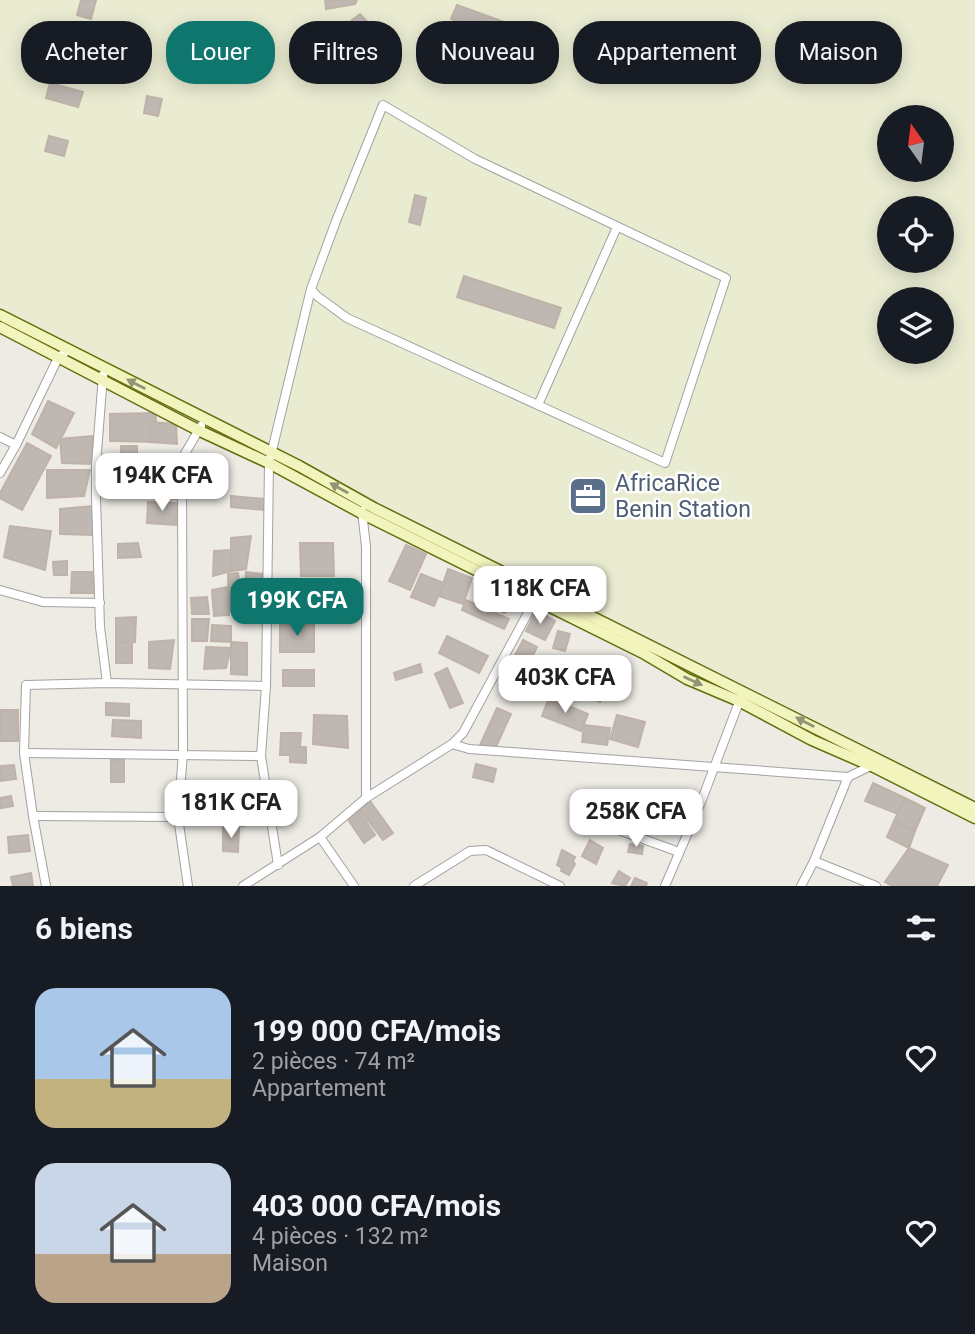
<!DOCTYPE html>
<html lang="fr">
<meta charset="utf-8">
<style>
body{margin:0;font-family:Roboto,sans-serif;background:#20242c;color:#f1f3f6;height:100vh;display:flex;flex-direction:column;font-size:26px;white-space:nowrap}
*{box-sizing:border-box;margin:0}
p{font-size:23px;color:#9ea1a6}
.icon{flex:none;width:38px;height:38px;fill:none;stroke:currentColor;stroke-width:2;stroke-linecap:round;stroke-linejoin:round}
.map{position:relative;height:886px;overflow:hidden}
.details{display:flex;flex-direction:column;background:#171b24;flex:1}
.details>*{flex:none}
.guide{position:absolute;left:21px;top:21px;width:934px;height:63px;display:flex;gap:14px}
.needle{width:46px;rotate:346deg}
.controls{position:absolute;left:877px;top:105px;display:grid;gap:14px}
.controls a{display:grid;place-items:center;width:77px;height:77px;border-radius:50%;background:#171b24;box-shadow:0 4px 18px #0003;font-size:35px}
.price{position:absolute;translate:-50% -60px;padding:0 16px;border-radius:14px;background:#fff;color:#222;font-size:23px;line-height:46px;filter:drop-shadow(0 2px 4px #0008)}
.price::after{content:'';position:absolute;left:50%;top:42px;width:21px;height:16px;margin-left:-10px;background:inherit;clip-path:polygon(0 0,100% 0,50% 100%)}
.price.on{background:#0f766e;color:#fff}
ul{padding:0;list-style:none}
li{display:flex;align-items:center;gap:21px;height:175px;padding:0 35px}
li span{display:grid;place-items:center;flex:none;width:196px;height:140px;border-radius:21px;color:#555}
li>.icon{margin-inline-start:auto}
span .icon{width:84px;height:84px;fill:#fffc;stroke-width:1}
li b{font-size:30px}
h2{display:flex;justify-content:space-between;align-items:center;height:84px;padding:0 35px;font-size:30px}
.chip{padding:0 24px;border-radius:28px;background:#171b24;box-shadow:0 4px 18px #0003;font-size:24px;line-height:63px}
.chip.on{background:#0f766e;color:#fff}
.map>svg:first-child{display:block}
</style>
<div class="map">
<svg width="975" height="886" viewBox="0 0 975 886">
<rect width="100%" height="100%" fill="#eeebe5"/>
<path fill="#eaecd2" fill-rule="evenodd" d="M0,0H975V804L738,693L0,313ZM889,117H942V170H889ZM889,208H942V261H889ZM889,299H942V352H889Z"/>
<g fill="#bfb7b2" stroke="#bfb2a9" stroke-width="2">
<path d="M81,0H96L91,19L77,15Z"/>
<path d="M325,0H357L355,4L326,9Z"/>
<path d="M457,5L507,23L499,44L488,40L491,33L451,19Z"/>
<path d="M360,14L371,26L344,48L333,35Z"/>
<path d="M62,43L74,46L62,82L51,78Z"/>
<path d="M50,83L83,92L78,107L46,98Z"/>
<path d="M147,96L162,99L158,116L144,113Z"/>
<path d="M49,136L68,141L64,156L45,151Z"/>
<path d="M415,195L426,198L420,225L409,222Z"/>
<path d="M464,276L561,308L554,328L457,297Z"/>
<path d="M48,401L74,413L56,448L32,434Z"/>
<path d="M155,413L159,442L110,441V414Z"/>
<path d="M150,422L176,424L177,444L150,442Z"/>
<path d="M92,436V464L62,463L60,439Z"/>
<path d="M27,443L51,456L22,510L0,498V493Z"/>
<path d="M121,446H137V488L120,487Z"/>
<path d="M168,463L165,486L144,487L147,464Z"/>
<path d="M47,470H90L84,496L47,498Z"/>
<path d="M111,471H130L131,484L111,485Z"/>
<path d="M178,476L179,499L151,498V477Z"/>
<path d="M231,496L265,499L264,510L231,507Z"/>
<path d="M148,502L177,503L176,525L147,523Z"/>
<path d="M93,506L94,535L60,534V509Z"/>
<path d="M10,526L51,531L45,570L4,557Z"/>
<path d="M251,536L246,569L231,571V538Z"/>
<path d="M138,543L141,557L118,558V544Z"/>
<path d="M300,543H333L334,576H301Z"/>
<path d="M406,545L426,554L410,590L389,581Z"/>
<path d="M231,550V571L213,576L214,551Z"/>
<path d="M67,561V575H54L53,562Z"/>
<path d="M448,569L472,578L463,604L439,596Z"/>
<path d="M72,572H92L95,593H71Z"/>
<path d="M246,572L262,574V589H245Z"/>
<path d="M238,573L243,608L229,611L228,574Z"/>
<path d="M421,574L444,583L434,606L411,597Z"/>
<path d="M272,584L309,588L307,608L270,604Z"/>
<path d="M314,586L347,589L345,616L313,614Z"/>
<path d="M228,587L229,615L214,616L212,590Z"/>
<path d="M492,595L516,607L504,613L487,605Z"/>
<path d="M207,597L209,614H192L191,598Z"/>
<path d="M466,600L509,619L504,629L462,610Z"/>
<path d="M536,611L555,621L545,640L526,631Z"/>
<path d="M136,617L135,642L116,643V618Z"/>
<path d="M192,619H209L207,641H192Z"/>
<rect x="280" y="624" width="34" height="28"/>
<path d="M212,625L231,626V642L211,641Z"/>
<path d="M558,631L570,634L565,651L553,648Z"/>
<path d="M447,636L488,656L479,673L439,653Z"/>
<path d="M174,640L170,669L149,668V642Z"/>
<path d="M523,640L537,647L528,665L514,657Z"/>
<path d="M132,642V663H116V643Z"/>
<path d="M231,642L247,643V675L231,674Z"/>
<path d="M206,647L231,648L226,668L204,669Z"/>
<path d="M420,664L422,672L396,680L394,673Z"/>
<path d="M601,666L614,671L600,702L590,698Z"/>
<path d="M447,668L463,703L450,708L435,674Z"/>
<rect x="283" y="670" width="31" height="16"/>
<path d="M549,698L588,714L581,731L542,716Z"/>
<path d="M106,703L129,704V716L106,715Z"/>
<path d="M497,708L511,714L496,747L480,745Z"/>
<rect x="0" y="710" width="18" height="31"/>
<path d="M314,715L347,716L348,748L313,744Z"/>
<path d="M617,715L645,722L638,747L610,739Z"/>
<path d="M113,720L141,721V738L112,736Z"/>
<path d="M584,725L610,728L607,745L582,742Z"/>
<path d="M281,733H301L300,747H306V763L290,762V755H280Z"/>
<rect x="111" y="760" width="13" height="22"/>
<path d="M476,764L496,769L493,782L473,777Z"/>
<path d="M14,765L16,779L0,781V766Z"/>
<path d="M873,783L905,798L898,814L865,801Z"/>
<path d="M11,796L13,806L1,808L0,798Z"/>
<path d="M905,798L925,808L915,831L894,821Z"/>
<path d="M370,801L393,833L383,840L359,809Z"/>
<path d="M358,810L375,835L364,843L347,818Z"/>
<path d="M224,813L244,814V826L223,825Z"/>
<path d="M894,821L915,831L909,848L887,837Z"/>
<path d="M223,828H239L238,852L223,851Z"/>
<path d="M28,835L30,851L9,853L8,837Z"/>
<path d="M590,840L603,848L596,864L582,856Z"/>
<path d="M630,844L643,846L642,854L628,852Z"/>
<path d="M909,848L948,865L937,886H893L885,882Z"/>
<path d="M562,850L575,857L573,862L575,864L569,875L561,871L562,868L557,865Z"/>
<path d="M619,871L630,878L625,886L612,883Z"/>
<path d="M31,873L33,886H13L11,877Z"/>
<path d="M635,878L647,883L646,886H631Z"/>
</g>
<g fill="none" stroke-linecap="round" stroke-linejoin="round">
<g stroke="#a2a2a2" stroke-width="10">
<g id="street">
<path d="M103,375L96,465V498L100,627L107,683"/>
<path d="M538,405L617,227"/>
<path d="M0,437L16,445"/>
<path d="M0,473L16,445L58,358L69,349"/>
<path d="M362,511L366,547V798"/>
<path d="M0,590L43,602L100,603"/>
<path d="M452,744L469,749L848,777"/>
<path d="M24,753L261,756"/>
<path d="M33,816L178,817"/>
<path d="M599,823L679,852"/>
<path d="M320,837L354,886"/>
<path d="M814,861L876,886"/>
<path d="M278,865L261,756L266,686L269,463L311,289L336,221L383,105L475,159L726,278L665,463L347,318L317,296L311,289"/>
<path d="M46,886L33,816L24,753L26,685L107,683L266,686"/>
<path d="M188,886L178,817L183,753L182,485L183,457L201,426"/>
<path d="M243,886L320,837L366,798L452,744L463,733L537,596"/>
<path d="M414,886L470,851L486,850L560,886"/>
<path d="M665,886L701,802L741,697"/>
<path d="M801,886L814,861L848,777L875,764"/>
</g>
</g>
<g stroke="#636d0d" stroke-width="13">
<g id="secondary">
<path d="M0,315L299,466L374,508L975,808"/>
<path d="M0,327L198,430L269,463L367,516L643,653L687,679L739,701L812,740L874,767L975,818"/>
</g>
</g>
<use href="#street" stroke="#fff" stroke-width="8"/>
<use href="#secondary" stroke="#f2f4bd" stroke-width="10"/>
</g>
<defs><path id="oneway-solid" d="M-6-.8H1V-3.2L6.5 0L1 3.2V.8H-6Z" transform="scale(1.75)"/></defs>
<g fill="#939475">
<use href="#oneway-solid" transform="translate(136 384) rotate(-153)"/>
<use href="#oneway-solid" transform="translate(339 488) rotate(-151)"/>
<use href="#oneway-solid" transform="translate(693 681) rotate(25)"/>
<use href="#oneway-solid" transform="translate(805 722) rotate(-153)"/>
</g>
<defs>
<g id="office-square" transform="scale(2.0125)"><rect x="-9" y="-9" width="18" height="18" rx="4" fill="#5c6f8a" stroke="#fff"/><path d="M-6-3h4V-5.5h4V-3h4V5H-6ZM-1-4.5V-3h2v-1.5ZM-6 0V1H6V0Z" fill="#fff"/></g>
</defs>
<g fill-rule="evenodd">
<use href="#office-square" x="588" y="496"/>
</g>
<g text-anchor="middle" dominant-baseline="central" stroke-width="5" stroke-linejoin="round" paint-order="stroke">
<g font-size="23" fill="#4e5e75" stroke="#fff" text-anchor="start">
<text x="615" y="483">AfricaRice<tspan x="615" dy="26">Benin Station</tspan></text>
</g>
</g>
</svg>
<div class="controls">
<a><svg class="needle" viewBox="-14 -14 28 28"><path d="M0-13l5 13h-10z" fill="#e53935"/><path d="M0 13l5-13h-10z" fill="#9ea1a6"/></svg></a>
<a><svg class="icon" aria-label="locate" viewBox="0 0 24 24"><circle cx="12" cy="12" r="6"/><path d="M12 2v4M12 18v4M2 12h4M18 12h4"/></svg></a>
<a><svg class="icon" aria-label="layers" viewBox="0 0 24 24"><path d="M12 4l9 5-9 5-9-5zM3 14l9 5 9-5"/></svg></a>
</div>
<b class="price" style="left:162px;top:513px">194K CFA</b>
<b class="price" style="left:540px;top:626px">118K CFA</b>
<b class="price on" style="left:297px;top:638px">199K CFA</b>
<b class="price" style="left:565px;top:715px">403K CFA</b>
<b class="price" style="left:231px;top:840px">181K CFA</b>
<b class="price" style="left:636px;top:849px">258K CFA</b>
<div class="guide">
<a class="chip">Acheter</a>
<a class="chip on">Louer</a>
<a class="chip">Filtres</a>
<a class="chip">Nouveau</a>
<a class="chip">Appartement</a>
<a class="chip">Maison</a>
</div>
</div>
<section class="details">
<h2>6 biens<svg class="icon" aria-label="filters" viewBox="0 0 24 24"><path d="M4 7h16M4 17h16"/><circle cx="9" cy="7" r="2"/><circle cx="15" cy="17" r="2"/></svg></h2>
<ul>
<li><span style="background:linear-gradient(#a9c7e8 65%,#c2b280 0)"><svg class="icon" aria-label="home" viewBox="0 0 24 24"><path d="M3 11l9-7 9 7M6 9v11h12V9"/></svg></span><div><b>199 000 CFA/mois</b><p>2 pièces · 74 m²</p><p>Appartement</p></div><svg class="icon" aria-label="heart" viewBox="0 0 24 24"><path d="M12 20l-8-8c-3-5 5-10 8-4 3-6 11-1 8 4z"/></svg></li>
<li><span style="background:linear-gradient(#c9d6e8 65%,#b9a48a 0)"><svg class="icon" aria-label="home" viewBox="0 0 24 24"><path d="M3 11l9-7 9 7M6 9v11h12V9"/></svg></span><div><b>403 000 CFA/mois</b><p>4 pièces · 132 m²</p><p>Maison</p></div><svg class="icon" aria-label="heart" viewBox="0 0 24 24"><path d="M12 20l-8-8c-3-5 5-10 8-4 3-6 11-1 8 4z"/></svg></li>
</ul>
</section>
